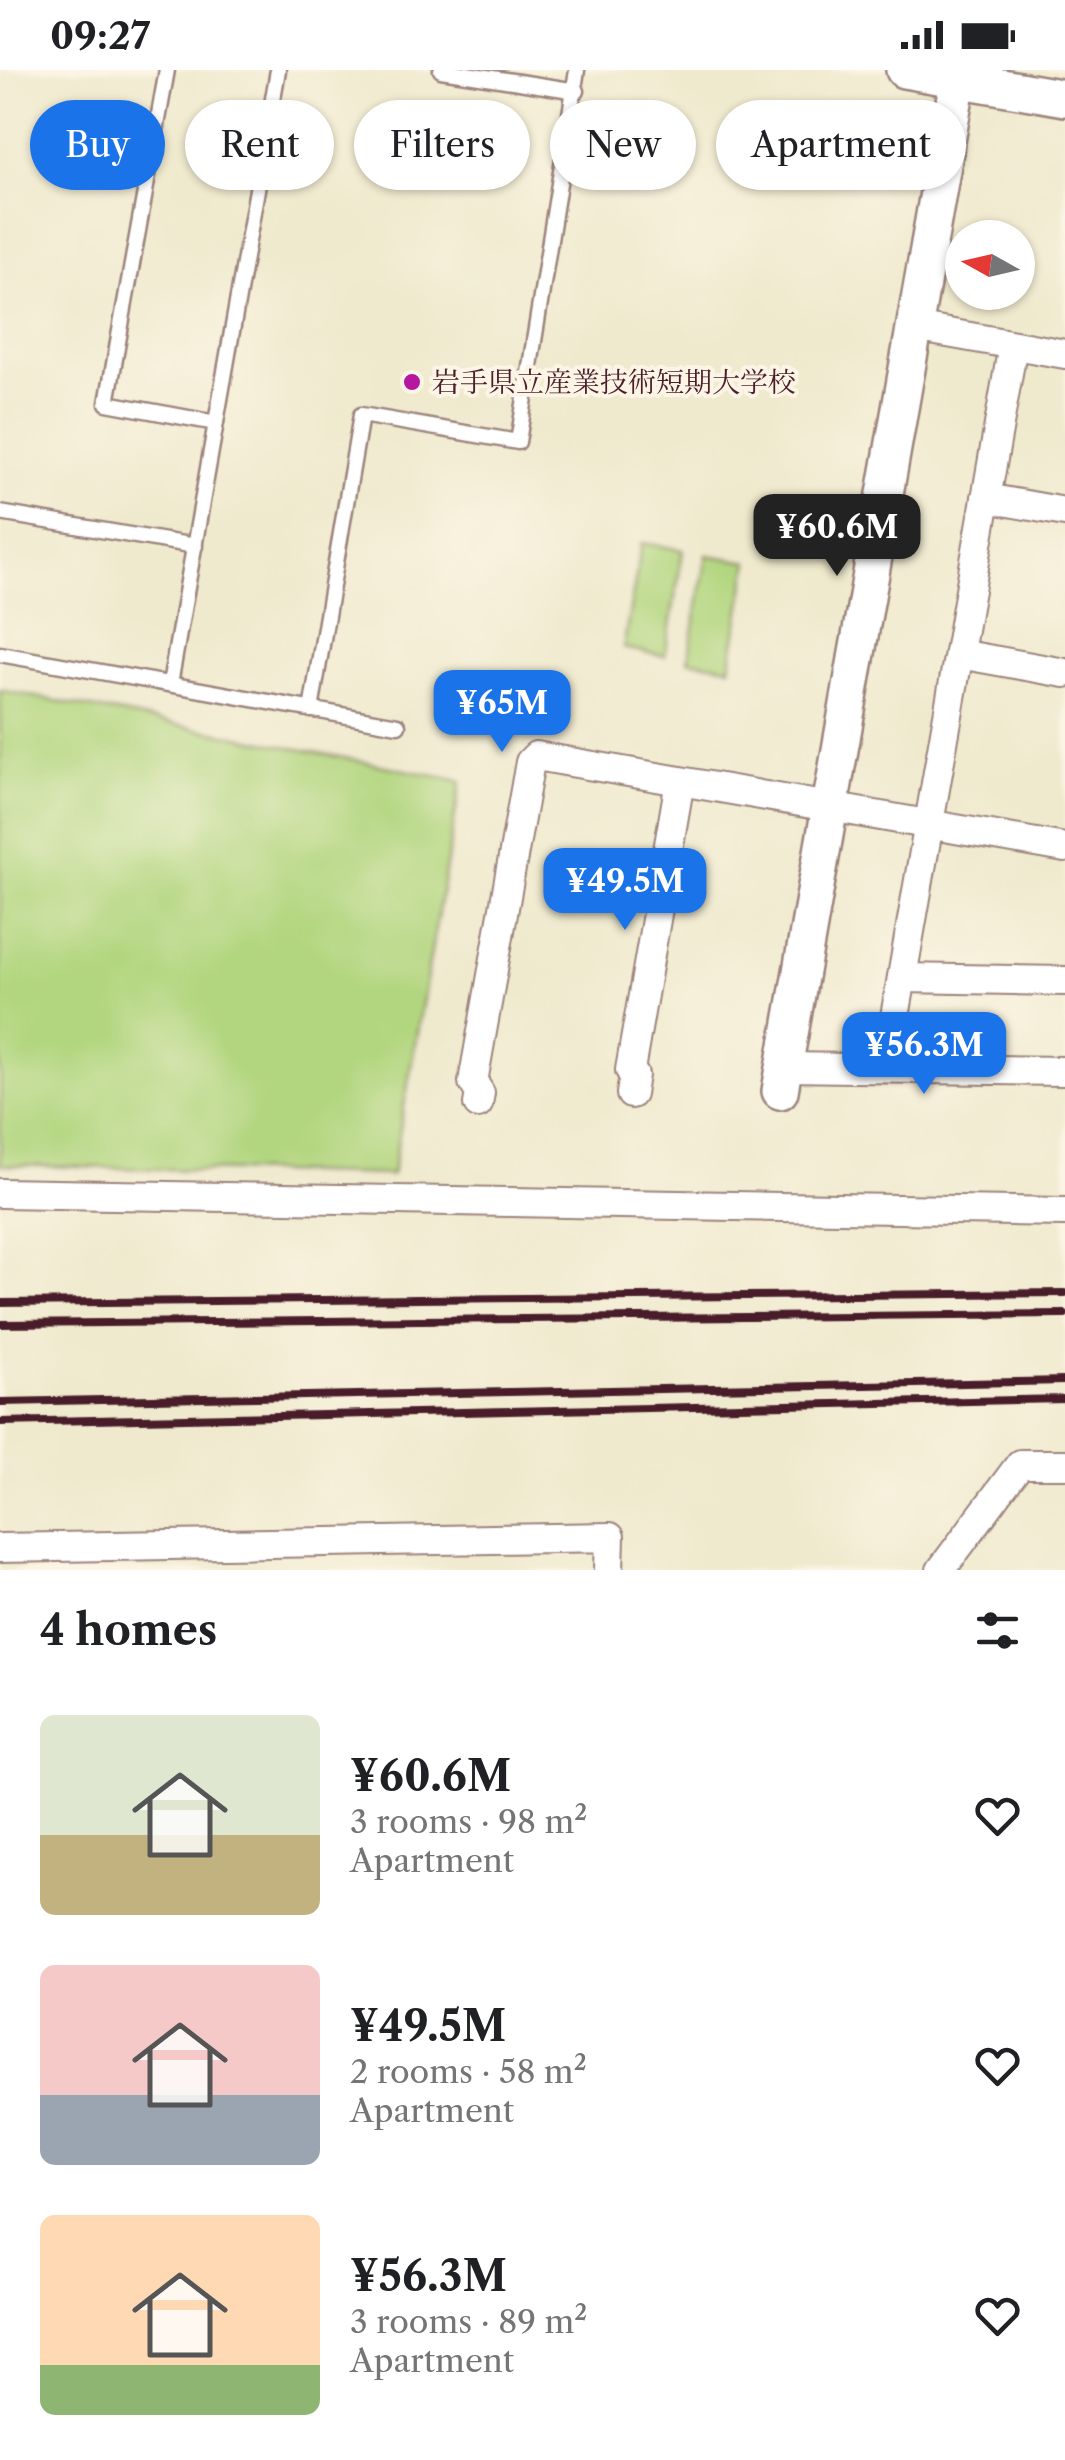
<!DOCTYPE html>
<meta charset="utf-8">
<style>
body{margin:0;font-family:"Libre Caslon Text","Noto Serif JP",serif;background:#f2f2f2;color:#202124;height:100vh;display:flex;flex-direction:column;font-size:38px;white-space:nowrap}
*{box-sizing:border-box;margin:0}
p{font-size:32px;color:#757577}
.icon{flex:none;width:55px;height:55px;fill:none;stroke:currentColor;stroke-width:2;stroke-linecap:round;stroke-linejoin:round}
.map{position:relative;height:1500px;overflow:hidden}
.details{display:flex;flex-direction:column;background:#fff;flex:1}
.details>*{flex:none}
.hud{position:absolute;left:30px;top:30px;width:1005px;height:90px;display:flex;gap:20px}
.needle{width:65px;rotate:278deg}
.controls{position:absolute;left:945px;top:150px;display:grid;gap:20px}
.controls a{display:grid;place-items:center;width:90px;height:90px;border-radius:50%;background:#fff;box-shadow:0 2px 8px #0004;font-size:50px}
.price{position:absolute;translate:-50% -85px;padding:0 22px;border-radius:20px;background:#1a73e8;color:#fff;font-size:32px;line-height:65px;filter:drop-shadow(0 2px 5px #0008)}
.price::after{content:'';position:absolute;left:50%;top:60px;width:30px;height:22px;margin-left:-15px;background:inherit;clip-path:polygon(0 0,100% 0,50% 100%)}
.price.active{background:#222;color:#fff}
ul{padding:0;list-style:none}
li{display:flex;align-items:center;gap:30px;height:250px;padding:0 40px}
li span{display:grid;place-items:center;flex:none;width:280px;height:200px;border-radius:15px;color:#555}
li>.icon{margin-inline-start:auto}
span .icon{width:120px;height:120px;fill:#fffc;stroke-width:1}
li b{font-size:42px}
h2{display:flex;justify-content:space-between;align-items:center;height:120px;padding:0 40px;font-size:42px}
.pill{padding:0 35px;border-radius:45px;background:#fff;box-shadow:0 2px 8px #0004;font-size:35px;line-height:90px}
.pill.active{background:#1a73e8;color:#fff}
.status{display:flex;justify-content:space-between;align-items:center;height:70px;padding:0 50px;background:#fff;direction:ltr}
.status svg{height:28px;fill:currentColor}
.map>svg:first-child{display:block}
</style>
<div class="status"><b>09:27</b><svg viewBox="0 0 49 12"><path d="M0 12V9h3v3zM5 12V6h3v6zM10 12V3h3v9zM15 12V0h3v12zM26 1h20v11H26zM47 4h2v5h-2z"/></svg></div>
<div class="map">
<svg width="1065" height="1500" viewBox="0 0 1065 1500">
<rect width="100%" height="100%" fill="#fcf5e5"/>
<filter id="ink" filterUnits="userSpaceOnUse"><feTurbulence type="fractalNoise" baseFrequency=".01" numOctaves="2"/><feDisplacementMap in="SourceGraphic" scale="20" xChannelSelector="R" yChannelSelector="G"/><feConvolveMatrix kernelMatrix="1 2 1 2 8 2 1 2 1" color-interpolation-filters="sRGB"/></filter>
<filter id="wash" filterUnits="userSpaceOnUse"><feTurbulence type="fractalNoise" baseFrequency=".0048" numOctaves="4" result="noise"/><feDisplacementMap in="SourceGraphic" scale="40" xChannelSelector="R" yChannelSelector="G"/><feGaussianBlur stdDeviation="2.25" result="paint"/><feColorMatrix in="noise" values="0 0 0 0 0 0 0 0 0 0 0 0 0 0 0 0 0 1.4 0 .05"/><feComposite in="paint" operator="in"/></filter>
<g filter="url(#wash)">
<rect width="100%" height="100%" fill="#efe9cd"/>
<g fill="#b2d67f" stroke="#7e7a55" stroke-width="2.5">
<path d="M642,473L683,480L665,586L623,578Z"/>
<path d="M707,485L749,492L730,597L688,590Z"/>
<path d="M0,620L461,711L392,1105L0,1095Z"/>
</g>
</g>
<g filter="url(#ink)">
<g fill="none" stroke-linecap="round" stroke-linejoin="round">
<g stroke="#9c847c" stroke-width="19">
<g id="service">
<path d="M167,0L107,333L216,353"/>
<path d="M441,0L577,21"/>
<path d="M0,443L195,476"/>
<path d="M0,584L398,655"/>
<path d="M170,614L278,0"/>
<path d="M311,640L361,345L518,372L577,0"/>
</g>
</g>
<g stroke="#9c847c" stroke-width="32">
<g id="minor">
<path d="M914,257L1065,284"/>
<path d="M986,428L1065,442"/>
<path d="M959,584L1065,603"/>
<path d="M902,908L1065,911"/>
<path d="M784,997L1065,1001"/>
<path d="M886,998L1013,275"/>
<path d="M631,1024L634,1005L630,1000L680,711"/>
<path d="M478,1034L480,1023L473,1012L530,692L536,686L1065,778"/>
<path d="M0,1123L1065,1142"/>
<path d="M0,1478L610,1467L609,1500"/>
<path d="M941,1500L1020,1394H1065"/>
</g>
</g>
<g stroke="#9c847c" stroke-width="40">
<g id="tertiary">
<path d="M904,0L1065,28"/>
<path d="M780,1021L958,9"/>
</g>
</g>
<use href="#service" stroke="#fff" stroke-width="14"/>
<use href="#minor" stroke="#fff" stroke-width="28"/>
<use href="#tertiary" stroke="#fff" stroke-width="35"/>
<g stroke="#4a1f2b" stroke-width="8">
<path d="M0,1233L1065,1223"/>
<path d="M0,1254L1065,1244"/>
<path d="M0,1332L1065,1311"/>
<path d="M0,1352L1065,1329"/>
</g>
</g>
</g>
<circle fill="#b5179e" stroke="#fcf5e5" stroke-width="4" cx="412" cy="312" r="10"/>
<g text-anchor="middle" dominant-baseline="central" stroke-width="8" stroke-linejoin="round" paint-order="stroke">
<g font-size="28" fill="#4a1f2b" stroke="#fcf5e5" text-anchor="start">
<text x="432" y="312">岩手県立産業技術短期大学校</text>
</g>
</g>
</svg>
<div class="controls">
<a><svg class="needle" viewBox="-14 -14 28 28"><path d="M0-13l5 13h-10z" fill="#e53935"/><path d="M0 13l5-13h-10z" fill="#757577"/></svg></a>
</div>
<b class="price active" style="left:837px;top:509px">¥60.6M</b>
<b class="price" style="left:502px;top:685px">¥65M</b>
<b class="price" style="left:625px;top:863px">¥49.5M</b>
<b class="price" style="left:924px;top:1027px">¥56.3M</b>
<div class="hud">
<a class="pill active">Buy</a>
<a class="pill">Rent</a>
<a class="pill">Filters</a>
<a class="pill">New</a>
<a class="pill">Apartment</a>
</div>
</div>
<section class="details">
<h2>4 homes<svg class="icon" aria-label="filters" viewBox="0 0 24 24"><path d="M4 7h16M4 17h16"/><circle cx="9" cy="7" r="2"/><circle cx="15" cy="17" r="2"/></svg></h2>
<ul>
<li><span style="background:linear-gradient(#dfe7d0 60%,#c2b280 0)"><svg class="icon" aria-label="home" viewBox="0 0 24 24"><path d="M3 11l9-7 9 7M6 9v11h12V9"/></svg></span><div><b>¥60.6M</b><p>3 rooms · 98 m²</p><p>Apartment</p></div><svg class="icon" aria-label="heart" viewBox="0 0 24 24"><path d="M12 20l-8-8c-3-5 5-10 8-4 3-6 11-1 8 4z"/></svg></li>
<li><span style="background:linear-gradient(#f6c9c9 65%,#9aa5b1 0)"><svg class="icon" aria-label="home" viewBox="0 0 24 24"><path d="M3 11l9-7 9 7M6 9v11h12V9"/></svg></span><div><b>¥49.5M</b><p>2 rooms · 58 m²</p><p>Apartment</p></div><svg class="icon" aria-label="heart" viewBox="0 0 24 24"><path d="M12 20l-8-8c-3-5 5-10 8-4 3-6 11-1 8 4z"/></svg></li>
<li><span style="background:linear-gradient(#ffd9b3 75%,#8fb573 0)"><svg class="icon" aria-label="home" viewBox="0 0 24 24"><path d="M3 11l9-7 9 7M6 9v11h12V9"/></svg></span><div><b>¥56.3M</b><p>3 rooms · 89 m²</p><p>Apartment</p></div><svg class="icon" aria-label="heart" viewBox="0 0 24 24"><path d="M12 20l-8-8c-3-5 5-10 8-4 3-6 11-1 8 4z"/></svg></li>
</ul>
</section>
